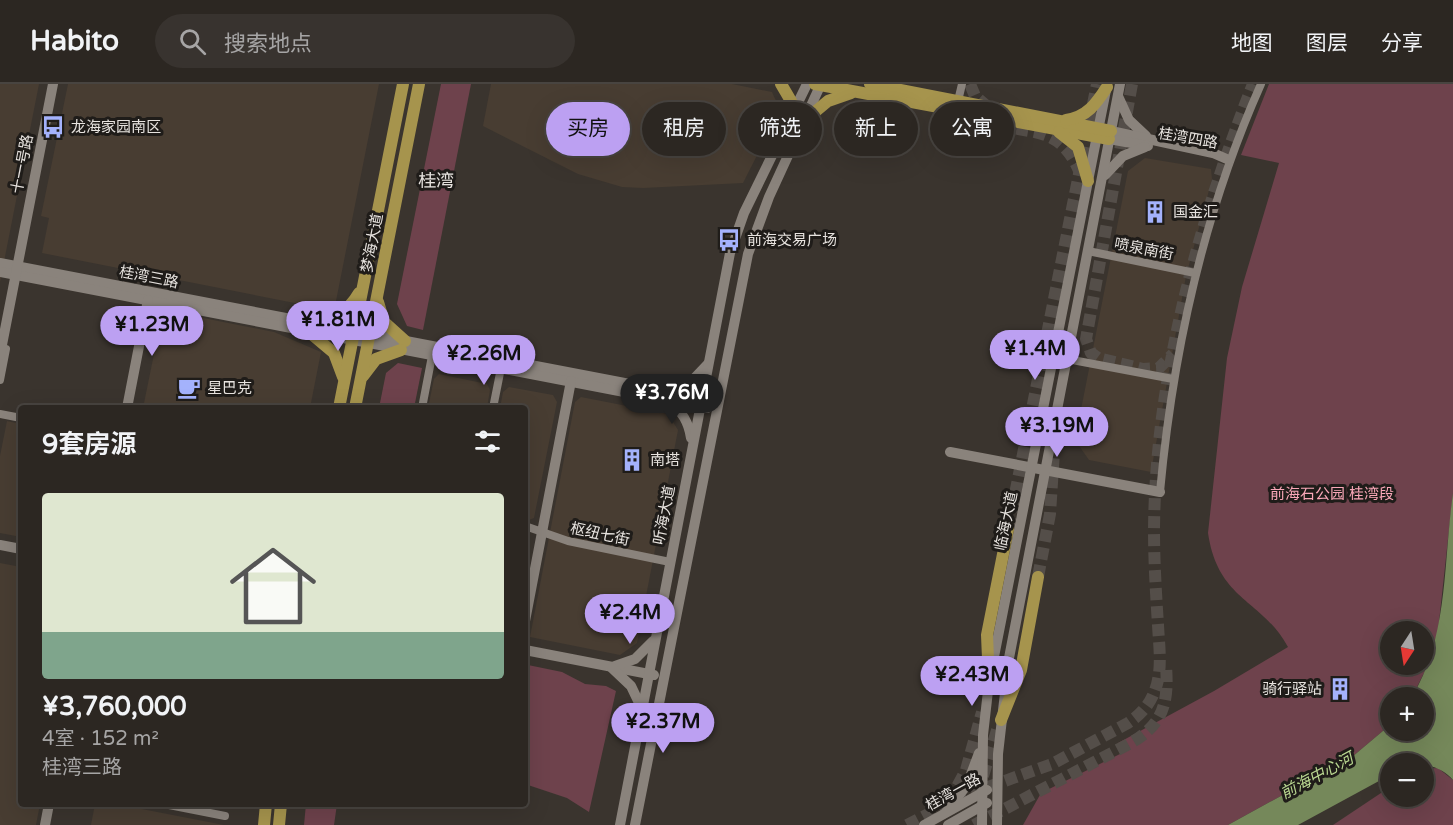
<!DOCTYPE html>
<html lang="zh">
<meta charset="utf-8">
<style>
body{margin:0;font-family:"Varela Round","Noto Sans SC",sans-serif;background:#38332f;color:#f1f3f6;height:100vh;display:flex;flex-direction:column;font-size:22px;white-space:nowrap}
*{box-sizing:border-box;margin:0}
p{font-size:20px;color:#a6a5a5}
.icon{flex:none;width:33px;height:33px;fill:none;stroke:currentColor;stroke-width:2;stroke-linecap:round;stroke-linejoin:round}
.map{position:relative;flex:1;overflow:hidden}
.panel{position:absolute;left:18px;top:321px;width:510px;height:402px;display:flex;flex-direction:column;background:#2c2722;border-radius:6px;box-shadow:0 6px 24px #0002,0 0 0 2px #484440}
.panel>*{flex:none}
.hud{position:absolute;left:546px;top:18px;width:570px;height:54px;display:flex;gap:12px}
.needle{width:39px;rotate:192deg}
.fabs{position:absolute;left:1380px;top:537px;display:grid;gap:12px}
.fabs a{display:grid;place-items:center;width:54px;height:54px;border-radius:50%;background:#2c2722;box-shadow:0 6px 24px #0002,0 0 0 2px #484440;font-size:30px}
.price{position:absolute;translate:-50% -51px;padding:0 14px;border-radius:21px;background:#bca0f2;color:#111;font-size:20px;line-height:39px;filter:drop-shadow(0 2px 3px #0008)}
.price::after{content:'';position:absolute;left:50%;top:36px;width:18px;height:14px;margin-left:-9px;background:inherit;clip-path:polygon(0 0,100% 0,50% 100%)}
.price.current{background:#222;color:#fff}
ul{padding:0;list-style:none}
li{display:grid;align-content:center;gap:12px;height:318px;padding:0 24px}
li span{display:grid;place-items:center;height:186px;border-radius:6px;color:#555}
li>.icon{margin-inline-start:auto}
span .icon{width:108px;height:108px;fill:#fffc;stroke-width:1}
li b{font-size:26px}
h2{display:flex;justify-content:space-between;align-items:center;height:72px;padding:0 24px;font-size:26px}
.pill{padding:0 21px;border-radius:27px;background:#2c2722;box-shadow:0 6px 24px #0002,0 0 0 2px #484440;font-size:21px;line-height:54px}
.pill.current{background:#bca0f2;color:#111}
header{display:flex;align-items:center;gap:36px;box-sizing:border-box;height:84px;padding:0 30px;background:#2c2722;border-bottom:2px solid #484440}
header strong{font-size:28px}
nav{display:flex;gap:33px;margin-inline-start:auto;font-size:21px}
.search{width:420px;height:54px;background:#38332f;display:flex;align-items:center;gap:15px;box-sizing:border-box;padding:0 21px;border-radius:33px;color:#a6a5a5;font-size:22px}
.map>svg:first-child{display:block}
</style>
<header>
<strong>Habito</strong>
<div class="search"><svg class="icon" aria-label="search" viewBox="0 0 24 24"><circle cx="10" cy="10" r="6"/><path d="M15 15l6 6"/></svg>搜索地点</div>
<nav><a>地图</a><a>图层</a><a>分享</a></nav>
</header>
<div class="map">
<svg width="1453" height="741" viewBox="0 0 1453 741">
<rect width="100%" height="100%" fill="#3a342e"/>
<g fill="#483d32">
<path d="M0,0H39L0,198Z"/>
<path d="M68,0H379L336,217L325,225L42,169L49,134L41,132Z"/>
<path d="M491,0H732L772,8L780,26L743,99L643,104L622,103L578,90L483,42Z"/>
<path d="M1145,74L1211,85L1212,95L1186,192L1151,388L1089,376L1075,356L1128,87Z"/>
<path d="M163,226L274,248L321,268L310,324H143Z"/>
<path d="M439,290L487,300L490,306L487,324H428L434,295Z"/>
<path d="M509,303L553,311L557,318L534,434L529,436L525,435V324H500L503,308Z"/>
<path d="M581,313L668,330L678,346L637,559L620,571L530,553L575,318Z"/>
<path d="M7,337L21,340V453L0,449V372Z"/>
<path d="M0,479L21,483V720H40L36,741H0Z"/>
<path d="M95,720H116L224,741H91Z"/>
</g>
<g fill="#6e424c" fill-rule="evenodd">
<path d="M441,0H471L423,246L407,242L397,220Z"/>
<path d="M1269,0H1453V409L1438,547L1424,589L1412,613L1390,614V641L1352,673L1228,741H1023L1041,709L1122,669L1118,659L1214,607L1288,563C1262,515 1218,517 1208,449L1227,274L1242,203L1279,79L1241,71ZM1390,548H1424V580H1390Z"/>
<path d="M398,279L422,284L414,324H379L386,289Z"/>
<path d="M528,581L562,588L585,600L606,602L616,607L589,728L567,714L525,700V598Z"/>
<path d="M1438,684L1453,696V741H1333L1390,703V712H1424V685Z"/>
<path d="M306,720H337L334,741H304Z"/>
</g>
<path fill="#75885a" d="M1453,409V696C1436,677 1414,680 1390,680V691L1298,741H1228L1352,673L1390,641V646H1424V614L1412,613C1449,551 1443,479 1453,409Z"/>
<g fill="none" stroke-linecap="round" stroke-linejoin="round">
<g stroke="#544e49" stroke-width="12" stroke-dasharray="12 6" stroke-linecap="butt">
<path d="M970,0L975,12L989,24"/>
<path d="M1132,0L1086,255L1091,269L1098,274L1143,285L1159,284L1173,270"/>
<path d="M982,34C1025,55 1058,35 1080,89"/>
<path d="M1008,445L1097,0"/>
<path d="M1038,493L1050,430L1055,352"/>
<path d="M983,692L998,643"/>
<path d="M949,718L966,686L982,628"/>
<path d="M907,741L963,712L1052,680L1128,639C1143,629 1152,618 1157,600C1162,581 1159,561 1158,541C1156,510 1154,478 1154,446C1155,294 1198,140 1253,0"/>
<path d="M974,741L1127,661C1162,642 1169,622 1166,582"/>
</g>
<g stroke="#8a837c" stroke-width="8">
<path d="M958,17L962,0"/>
<path d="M1088,167L1195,189"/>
<path d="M1067,275L1173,295"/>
<path d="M0,296L6,265"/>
<path d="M422,324L432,272"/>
<path d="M493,324L501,284"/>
<path d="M0,330L21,334"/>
<path d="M1160,408C1173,266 1203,130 1261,0"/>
<path d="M525,442L568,457L670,478"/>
<path d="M164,720L225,732"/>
</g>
<g stroke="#8a837c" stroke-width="10">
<path d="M1118,12L1129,36L1146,52"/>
<path d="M1111,47L1213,69L1229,76"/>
<path d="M1109,55L1148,62"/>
<path d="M1105,91L1123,72L1145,63"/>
<path d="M0,179L708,315"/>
<path d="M0,188L707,324"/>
<path d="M0,271L53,0"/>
<path d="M671,307L688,301L708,280"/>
<path d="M669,319C682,326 689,340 691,354"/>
<path d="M127,324L148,216"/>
<path d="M950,368L1160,408"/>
<path d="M0,461L21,465"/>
<path d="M525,537L571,297"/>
<path d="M525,566L654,591"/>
<path d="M615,582L635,575L653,557"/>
<path d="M612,584L631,602L641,623"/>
<path d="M946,728L967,701L979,669"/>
<path d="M45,741L49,720"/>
<path d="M620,741L730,169L744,129L807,0"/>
<path d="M635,741L748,170L769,113L821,0"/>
<path d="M924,741L987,706"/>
<path d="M948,741L987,719"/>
<path d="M982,741L983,651L989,598L1106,6"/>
<path d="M997,741L998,670L1009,574L1120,0"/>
</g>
<g stroke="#a6944d" stroke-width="12">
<path d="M781,0L791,17L790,34"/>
<path d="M815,0L1109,55"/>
<path d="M870,0L1111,47"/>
<path d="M1066,36C1087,33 1096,20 1107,3"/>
<path d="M804,37L828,17L851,9"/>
<path d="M1059,48L1078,63L1088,97"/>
<path d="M378,218L384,238L405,257"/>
<path d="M310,238C332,238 348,228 359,209"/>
<path d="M309,248L334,269L343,293"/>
<path d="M363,292L376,275L401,266"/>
<path d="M339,324L403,0"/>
<path d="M355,324L419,0"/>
<path d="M989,598L987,551L1008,445"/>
<path d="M1001,636L1021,586L1038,493"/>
<path d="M264,741L266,720"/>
<path d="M279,741L281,720"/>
</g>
</g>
<defs>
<g id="bus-bare" transform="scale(1.8)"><path d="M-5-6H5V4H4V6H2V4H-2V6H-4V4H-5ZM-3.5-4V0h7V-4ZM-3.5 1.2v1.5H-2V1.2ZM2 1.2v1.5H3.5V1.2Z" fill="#a4b2fc" stroke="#1f1c19" stroke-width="2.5" paint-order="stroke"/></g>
<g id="building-bare" transform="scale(1.8)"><path d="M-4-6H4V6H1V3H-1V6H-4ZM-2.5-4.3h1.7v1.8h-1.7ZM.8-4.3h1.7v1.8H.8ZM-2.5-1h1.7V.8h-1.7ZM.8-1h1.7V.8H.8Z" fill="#a4b2fc" stroke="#1f1c19" stroke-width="2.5" paint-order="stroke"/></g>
<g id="cafe-bare" transform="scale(1.8)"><path d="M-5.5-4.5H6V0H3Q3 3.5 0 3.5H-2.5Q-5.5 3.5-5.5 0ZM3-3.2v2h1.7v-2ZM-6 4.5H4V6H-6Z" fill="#a4b2fc" stroke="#1f1c19" stroke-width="2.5" paint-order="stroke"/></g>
</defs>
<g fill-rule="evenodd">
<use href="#bus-bare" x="53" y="43"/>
<use href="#building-bare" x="1155" y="128"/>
<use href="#bus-bare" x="729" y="156"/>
<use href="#cafe-bare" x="189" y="304"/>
<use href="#building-bare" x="632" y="376"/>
<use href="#building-bare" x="1340" y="605"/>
</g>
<g text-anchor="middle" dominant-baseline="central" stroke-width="6" stroke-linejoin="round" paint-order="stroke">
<g font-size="15" fill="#e7e3df" stroke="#1f1c19" text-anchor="start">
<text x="71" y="43">龙海家园南区</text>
<text x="1173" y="128">国金汇</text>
<text x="747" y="156">前海交易广场</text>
<text x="207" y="304">星巴克</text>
<text x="650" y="376">南塔</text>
<text x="1322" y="605" text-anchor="end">骑行驿站</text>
</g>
<g font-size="15" fill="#e7e3df" stroke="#1f1c19">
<text transform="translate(1188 54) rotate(10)">桂湾四路</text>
<text transform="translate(22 80) rotate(-79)">十一号路</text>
<text transform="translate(372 159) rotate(-79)">梦海大道</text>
<text transform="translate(1144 165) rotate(11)">喷泉南街</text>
<text transform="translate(149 193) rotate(11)">桂湾三路</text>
<text transform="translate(664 431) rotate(-79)">听海大道</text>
<text transform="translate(1006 437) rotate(-78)">临海大道</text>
<text transform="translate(600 450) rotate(12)">枢纽七街</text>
<text transform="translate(953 708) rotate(-29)">桂湾一路</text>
</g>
<g font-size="15" fill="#f9a7b8" stroke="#1f1c19">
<text x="1332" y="410">前海石公园 桂湾段</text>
</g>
<g font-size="16" font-style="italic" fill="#bad891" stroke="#1f1c19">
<text transform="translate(1317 692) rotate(-28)">前海中心河</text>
</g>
<g font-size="18" fill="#e7e3df" stroke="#1f1c19">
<text x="436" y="97">桂湾</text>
</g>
</g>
</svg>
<div class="fabs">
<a><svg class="needle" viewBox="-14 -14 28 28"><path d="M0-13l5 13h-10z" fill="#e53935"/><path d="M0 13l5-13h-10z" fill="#a6a5a5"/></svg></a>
<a>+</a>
<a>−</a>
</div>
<b class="price" style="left:338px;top:268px">¥1.81M</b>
<b class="price" style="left:152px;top:273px">¥1.23M</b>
<b class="price" style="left:1035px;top:297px">¥1.4M</b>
<b class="price" style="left:484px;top:302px">¥2.26M</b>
<b class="price current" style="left:672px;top:341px">¥3.76M</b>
<b class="price" style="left:1057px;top:374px">¥3.19M</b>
<b class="price" style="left:630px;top:561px">¥2.4M</b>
<b class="price" style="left:972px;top:623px">¥2.43M</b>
<b class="price" style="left:663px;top:670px">¥2.37M</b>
<div class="hud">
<a class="pill current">买房</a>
<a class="pill">租房</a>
<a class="pill">筛选</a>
<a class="pill">新上</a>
<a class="pill">公寓</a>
</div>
<section class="panel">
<h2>9套房源<svg class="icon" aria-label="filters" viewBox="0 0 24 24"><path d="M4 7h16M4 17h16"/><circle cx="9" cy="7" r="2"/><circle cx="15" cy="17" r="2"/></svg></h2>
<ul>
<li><span style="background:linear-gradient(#dfe7d0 75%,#7fa58c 0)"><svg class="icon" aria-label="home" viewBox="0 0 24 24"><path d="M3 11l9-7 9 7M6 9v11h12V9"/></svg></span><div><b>¥3,760,000</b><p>4室 · 152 m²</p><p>桂湾三路</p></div></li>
</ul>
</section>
</div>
